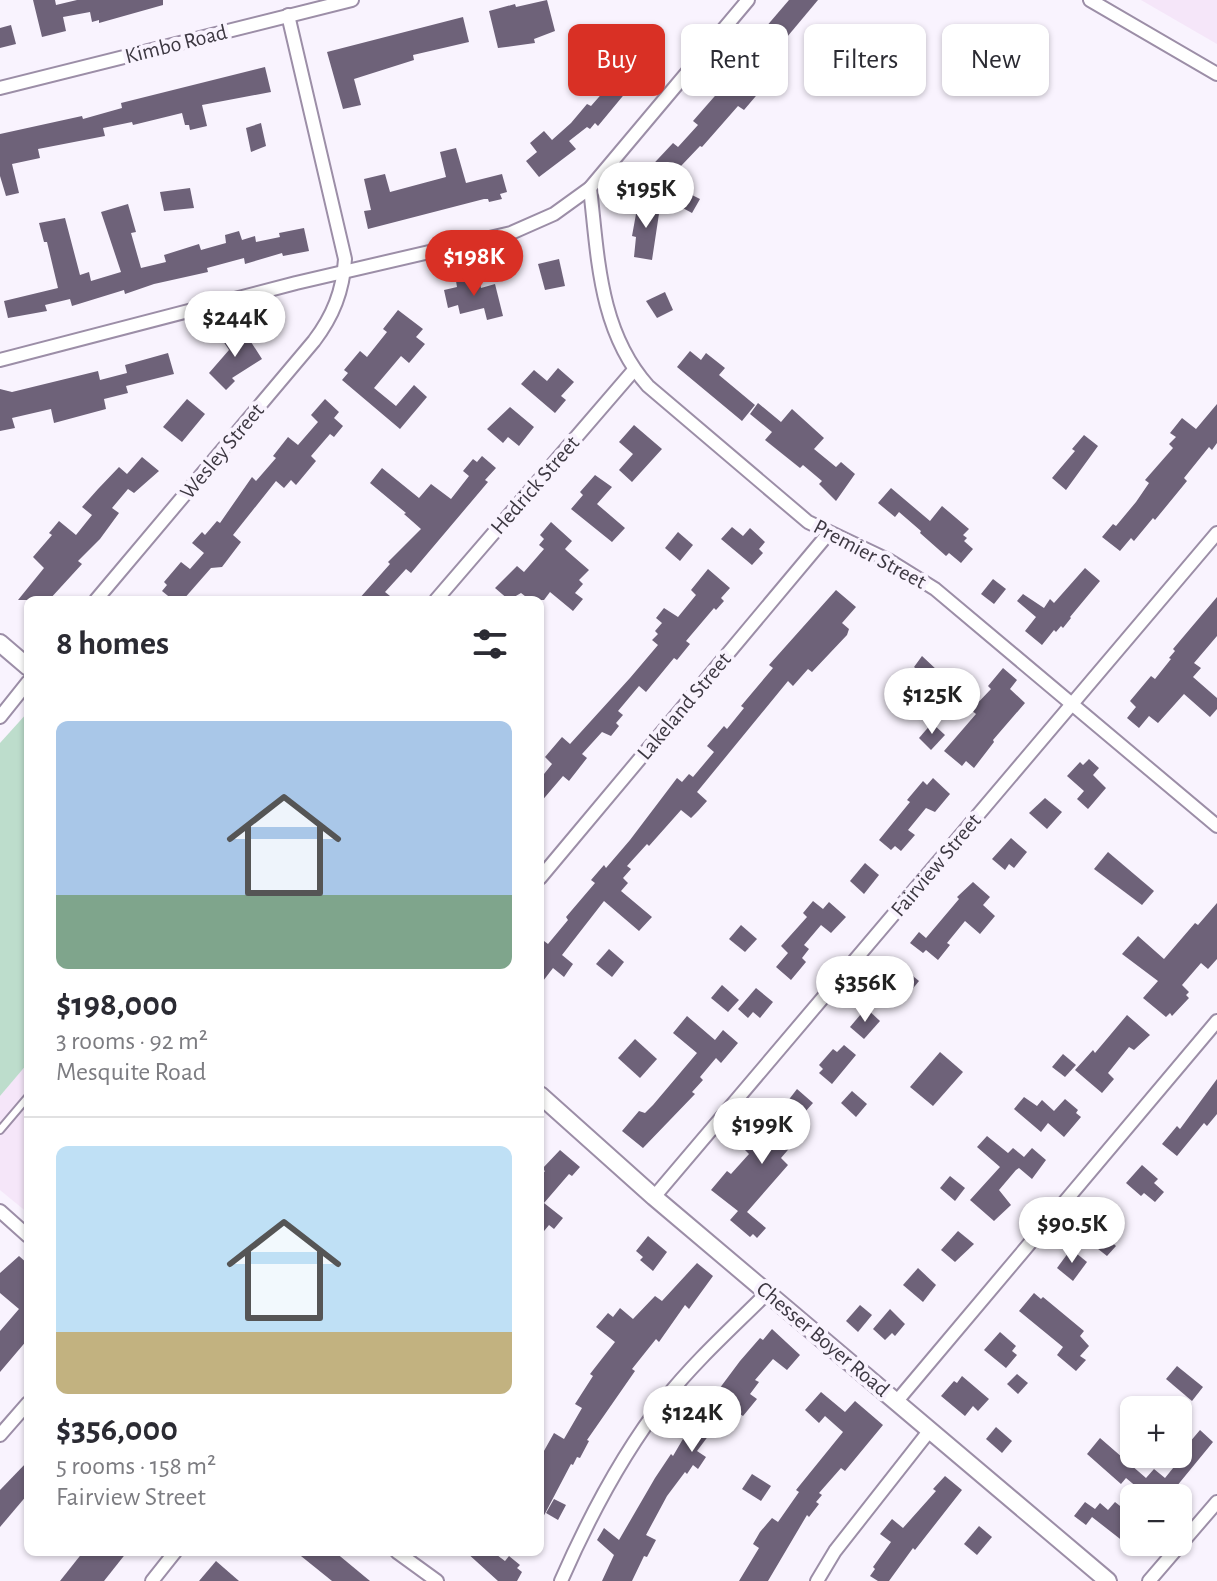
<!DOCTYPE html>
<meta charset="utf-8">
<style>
body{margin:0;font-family:"Alegreya Sans",sans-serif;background:#f7f7f7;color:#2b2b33;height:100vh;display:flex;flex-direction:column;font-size:30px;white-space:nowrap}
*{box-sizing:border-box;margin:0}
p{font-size:26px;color:#7c7c81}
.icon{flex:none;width:44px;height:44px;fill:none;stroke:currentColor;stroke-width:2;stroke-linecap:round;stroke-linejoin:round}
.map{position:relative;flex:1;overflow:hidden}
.details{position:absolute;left:24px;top:596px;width:520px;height:960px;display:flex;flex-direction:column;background:#fff;border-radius:12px;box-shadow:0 2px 6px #0004}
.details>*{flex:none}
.guide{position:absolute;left:568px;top:24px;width:528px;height:72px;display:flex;gap:16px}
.fabs{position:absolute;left:1120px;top:1396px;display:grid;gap:16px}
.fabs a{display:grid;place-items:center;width:72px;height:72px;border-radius:12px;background:#fff;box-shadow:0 2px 6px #0004;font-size:40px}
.price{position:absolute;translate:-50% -68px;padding:0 18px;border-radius:28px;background:#fff;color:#222;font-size:26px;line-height:52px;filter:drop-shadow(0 2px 4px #0008)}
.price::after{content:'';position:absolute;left:50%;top:48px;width:24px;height:18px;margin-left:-12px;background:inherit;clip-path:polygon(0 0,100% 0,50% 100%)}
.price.selected{background:#d93025;color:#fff}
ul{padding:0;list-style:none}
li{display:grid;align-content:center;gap:16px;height:424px;padding:0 32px}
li+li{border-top:2px solid #e1e1e2}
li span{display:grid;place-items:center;height:248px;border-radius:12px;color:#555}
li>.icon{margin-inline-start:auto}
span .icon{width:144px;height:144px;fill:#fffc;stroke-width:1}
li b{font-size:34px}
h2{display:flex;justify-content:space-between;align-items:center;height:96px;padding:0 32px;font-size:34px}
.tag{padding:0 28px;border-radius:12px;background:#fff;box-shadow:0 2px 6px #0004;font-size:28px;line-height:72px}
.tag.selected{background:#d93025;color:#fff}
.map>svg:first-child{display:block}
</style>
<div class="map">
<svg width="1217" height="1581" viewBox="0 0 1217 1581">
<rect width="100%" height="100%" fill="#f9f3fe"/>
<g fill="#f5e6f9">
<path d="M1141,0H1217V44Z"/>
<path d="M28,1063V1213L0,1190V1096Z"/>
</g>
<path fill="#bdddcc" d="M28,712V1063L0,1096V743Z"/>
<g fill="#6e6279">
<path d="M33,0H55L56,5L77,0H163V5L99,23V20L92,22L90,12L63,17L66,31L42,37Z"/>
<path d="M547,0L555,31L534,39L535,43L498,48L489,11L515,4L516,7Z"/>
<path d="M789,0H818L782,43L765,28Z"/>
<path d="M463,17L469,42L413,55L414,60L354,79L361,105L343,109L327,52Z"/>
<path d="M11,25L16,44L0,48V28Z"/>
<path d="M640,42L656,56L598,126L595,123L590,129L587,127L569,141L576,149L539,177L526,161L537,152L530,143L544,131L552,140L571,123L587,104L591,106L627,65L623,62Z"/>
<path d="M746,52L762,66L750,80L761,90L744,110L738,106L702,147L700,146L681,166L690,175L678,188L700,199L692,213L679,206L643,175L673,143L678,147L698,125L693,121L735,73L731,70Z"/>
<path d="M265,67L271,92L202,105L207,126L190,130L189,125H185L182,113L133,125L132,122L103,128L105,136L38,149L40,158L12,164L19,193L6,196L0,176V134L82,116L83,119L122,108L121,103Z"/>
<path d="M261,123L266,146L251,152L246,128Z"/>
<path d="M456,148L466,183L502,174L507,192L500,194L502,199L489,202L488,199H484L368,229L364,211L371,210L364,179L385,174L390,192L446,177L440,152Z"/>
<path d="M190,188L194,208L164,211L160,192Z"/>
<path d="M638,203L660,207L652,260L634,257L636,237L632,236Z"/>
<path d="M128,204L136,232L131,233L141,268L166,262L164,255L199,244L201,250L226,243L225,235L239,231L242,240L255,236L256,242L280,237L279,233L304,228L309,251L283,256L282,253L245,264L244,258L207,268L208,272L154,284L125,294L124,290L72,306L70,299L45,305L47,311L8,318L4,301L58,288L47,242H44L39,223L65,218L80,275L89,272L91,281L121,272L101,212Z"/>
<path d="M559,259L565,286L545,290L538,264Z"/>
<path d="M478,275L481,288L495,284L503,316L487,320L484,308L460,314L458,305L448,308L444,290L457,287L456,281Z"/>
<path d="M665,292L673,310L657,318L646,301Z"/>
<path d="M398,310L423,329L416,337L425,344L409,363L401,356L374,388L396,406L414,385L427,397L400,429L342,380L348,373L344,370L360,351L367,357L387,332L383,329Z"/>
<path d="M242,328L262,359L232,378L235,381L226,390L209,373L229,350L223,341Z"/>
<path d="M690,351L701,360L706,353L725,368L719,375L755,405L742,421L677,367Z"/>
<path d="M168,353L174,374L126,386L128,393L104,399L106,409L54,423L51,409L12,418L15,428L0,431V389L12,392L98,371L100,380L127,373L125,365Z"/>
<path d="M558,368L574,382L561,396L566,400L555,413L521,384L534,370L547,381Z"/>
<path d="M187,399L205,414L182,442L163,427Z"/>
<path d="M325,399L339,412L334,418L343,426L334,437L330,434L311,456L316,461L296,485L291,480L284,488L276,481L233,535L241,542L222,567L211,568L183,600H173L162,591L167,585L164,582L181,562L190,569L204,553L192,543L202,532L205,535L217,521L220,523L252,477L256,481L276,458L273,456L288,437L298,445L318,422L311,415Z"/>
<path d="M758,403L781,422L792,409L824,438L814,449L836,467L841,462L855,474L836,501L819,484L822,481L803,465L800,468L765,440L772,432L750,414Z"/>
<path d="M1217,404V443L1212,450L1209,447L1184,478L1187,481L1155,520L1153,518L1134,541L1131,538L1120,551L1102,537L1113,524L1116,526L1136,502L1149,483L1145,480L1173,448L1169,444L1176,437L1170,433L1182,418L1196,429Z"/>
<path d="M510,407L534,427L519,446L508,437L503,443L487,429Z"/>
<path d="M634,425L662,449L632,482L619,470L633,454L619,442Z"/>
<path d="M1084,435L1098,446L1066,490L1052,478L1075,451L1072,449Z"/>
<path d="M482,456L496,468L485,480L488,482L411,573L406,569L385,592L395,600H358L390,564L388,562L421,529L404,514L406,513L370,483L382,468L419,498L431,484L451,499L469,476L463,471L473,459L477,462Z"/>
<path d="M142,457L159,471L134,493L128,489L112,508L119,513L100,539L78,561L82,564L49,600H18L44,568L33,557L52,535L49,533L59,521L76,535L92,515L82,507L98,489L119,467L127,474Z"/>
<path d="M595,475L612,487L597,504L625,528L612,542L571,509L583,495L580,492Z"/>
<path d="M891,488L930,521L942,506L969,529L963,535L967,538L964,541L973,549L961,563L949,553L946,556L920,533L921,531L899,512L895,517L878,503Z"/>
<path d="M551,522L572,541L565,549L567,551L589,570L579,580L583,584L575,593L583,599L573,611L550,592L544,600H530L521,593L509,600L495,588L517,566L524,572L544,549L539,545L544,539L540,535Z"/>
<path d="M732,527L743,536L750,528L765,542L759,549L763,553L752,565L721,539Z"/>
<path d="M678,532L693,545L680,561L665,548Z"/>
<path d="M1085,568L1100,581L1070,617L1071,618L1063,628L1061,626L1056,632L1054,630L1042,645L1025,631L1036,617L1017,601L1023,594L1044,608L1050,599L1054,603Z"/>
<path d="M708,569L730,588L721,598L724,601L716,610L714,608L686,641L690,644L677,660L674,658L646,692L639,686L618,711L623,715L616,723L619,726L611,736L602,732L582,754L587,758L569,781L563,776L540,803V779L552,764L545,757L562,737L570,744L630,678L658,645L652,640L658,634L655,631L662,623L656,618L664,608L678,617L696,595L691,590Z"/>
<path d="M993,579L1006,589L994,604L981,594Z"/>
<path d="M836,590L856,607L842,623L849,629L847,635L812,672L808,669L793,686L788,681L697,792L707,801L698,811L691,818L681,810L649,846L647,844L627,866L631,869L623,878L628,883L621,891L652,917L639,931L604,901L562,955L573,964L564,977L553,968L540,985V938L548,944L568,920L566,917L595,883L591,880L604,865L606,868L630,840L677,778L682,782L689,774L693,777L714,752L707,746L724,726L727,729L744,708L741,706L773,668L769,665Z"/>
<path d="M1217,597V636L1194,663L1201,668L1193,677L1217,698V709L1210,717L1184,694L1158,723L1149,716L1139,728L1127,718L1136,707L1130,701L1151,676L1155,679L1171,659L1169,658L1175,651L1173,649Z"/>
<path d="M922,656L938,671L940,669L950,677L948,679L962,692L956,700L941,688L937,694L927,686L931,681L914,667Z"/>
<path d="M1003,668L1017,680L1010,689L1025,703L993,740L994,742L974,768L966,761L962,766L944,751L976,714L971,710L991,689L988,686Z"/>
<path d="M932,723L945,735L931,750L919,738Z"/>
<path d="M1089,759L1099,768L1093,775L1106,788L1088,809L1077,799L1084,791L1067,776L1080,762L1083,765Z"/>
<path d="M933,778L950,794L935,812L926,808L908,830L915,835L901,851L895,846L891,850L879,840L910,802L907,800L923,781L927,785Z"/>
<path d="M1045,798L1062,812L1047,829L1029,813Z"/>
<path d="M1011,838L1027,852L1014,868L1009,864L1005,870L992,859Z"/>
<path d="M1108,852L1154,891L1142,905L1094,869Z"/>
<path d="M865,863L879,875L864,894L850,881Z"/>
<path d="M973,882L990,897L983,905L995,916L980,934L965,921L947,943L950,945L938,960L926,950L923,953L910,943L919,932L926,938L959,899L957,897Z"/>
<path d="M813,901L823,909L829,902L846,917L831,933L821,925L804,945L809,949L802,958L806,962L791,980L776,967L788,953L781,946L807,917L803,913Z"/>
<path d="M1217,903V959L1208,969L1201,963L1182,985L1189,992L1186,995L1189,998L1172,1016L1170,1013L1166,1017L1143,998L1158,981L1122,954L1138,936L1164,959L1195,923L1198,925Z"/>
<path d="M741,925L757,939L745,952L729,939Z"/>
<path d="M609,949L624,962L612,977L596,964Z"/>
<path d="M902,967L919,981L906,997L889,983Z"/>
<path d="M722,985L739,1000L728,1012L711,998Z"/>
<path d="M756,988L773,1002L760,1018L753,1012L748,1018L738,1009Z"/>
<path d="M866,1008L880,1021L864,1039L850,1027Z"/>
<path d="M1127,1015L1150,1035L1134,1050L1129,1047L1108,1073L1114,1079L1102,1093L1075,1070L1093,1050L1095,1053Z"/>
<path d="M687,1016L715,1040L723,1030L738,1043L721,1063L716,1058L700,1077L703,1080L692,1092L695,1094L643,1148L622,1131L639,1111L645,1113L653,1105L697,1053L673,1033Z"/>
<path d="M635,1039L657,1059L640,1078L618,1058Z"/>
<path d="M844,1045L856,1055L832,1084L819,1073L823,1069L819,1065L833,1049L837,1052Z"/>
<path d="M940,1052L963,1072L933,1106L910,1087Z"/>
<path d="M1063,1054L1076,1065L1065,1077L1052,1067Z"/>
<path d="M1217,1079V1114L1207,1126L1204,1123L1177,1156L1162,1144L1177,1126L1180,1129Z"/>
<path d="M797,1089L813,1103L796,1122L805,1130L781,1158L788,1165L747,1212L766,1228L757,1238L753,1234L750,1237L730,1220L738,1211L711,1190L727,1171L731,1174L749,1154L745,1150L755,1139L762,1132L766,1135L785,1113L784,1111L790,1104L787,1102Z"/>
<path d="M852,1091L867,1104L856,1117L841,1103Z"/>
<path d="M1024,1097L1037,1106L1042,1100L1054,1111L1065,1099L1078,1110L1076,1113L1081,1117L1064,1137L1048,1123L1041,1132L1014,1109Z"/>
<path d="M987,1136L1008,1153L1013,1148L1024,1157L1032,1148L1046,1160L1032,1179L1019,1168L1016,1170L999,1190L1011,1205L994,1221L970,1200L1000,1167L977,1147Z"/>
<path d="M560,1150L580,1167L572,1176L569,1174L544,1203L563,1218L554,1229L549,1225L540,1236V1177L545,1171L542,1169Z"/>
<path d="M1142,1165L1158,1179L1154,1183L1164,1192L1155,1202L1144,1193L1141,1196L1126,1183Z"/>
<path d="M950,1176L965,1188L955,1201L940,1188Z"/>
<path d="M1105,1207L1119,1219L1106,1237L1116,1246L1107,1256L1093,1245L1101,1236L1089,1226Z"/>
<path d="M958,1231L974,1244L955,1262L941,1250Z"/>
<path d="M648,1236L667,1252L653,1271L640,1260L643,1257L636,1251Z"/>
<path d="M1071,1249L1087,1262L1073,1281L1057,1268Z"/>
<path d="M19,1256L28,1264V1339L0,1372V1331L19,1309L0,1293V1273Z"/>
<path d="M697,1263L713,1276L689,1309L685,1305L659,1342L656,1339L632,1369L635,1371L587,1440L589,1441L580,1458L577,1457L573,1465L571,1464L540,1523V1458L554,1433L564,1439L582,1408L575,1404L593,1376L590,1374L615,1342L596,1327L608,1313L613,1317L620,1308L633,1319L655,1296L662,1301Z"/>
<path d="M918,1268L936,1285L923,1302L903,1285Z"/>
<path d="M1034,1293L1041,1299L1043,1297L1084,1331L1080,1336L1089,1346L1080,1356L1086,1360L1076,1371L1057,1355L1063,1347L1019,1311Z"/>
<path d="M860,1305L872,1315L858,1332L846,1321Z"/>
<path d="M890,1309L905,1324L895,1336L892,1333L885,1340L873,1329Z"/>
<path d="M772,1329L800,1355L787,1370L773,1359L755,1380L759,1382L750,1394L757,1399L743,1416L730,1407L697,1451L706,1457L698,1469L693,1465L687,1474L685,1472L667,1496L646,1535L656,1540L647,1557L644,1556L632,1581H602L614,1555L597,1540L604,1528L619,1540L655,1478L671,1454L673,1456L687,1432L740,1361L760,1338L763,1340Z"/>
<path d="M1000,1332L1016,1346L1012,1351L1017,1355L1006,1368L984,1350Z"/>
<path d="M1177,1366L1203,1387L1192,1401L1166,1379Z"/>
<path d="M1017,1374L1028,1383L1018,1394L1007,1384Z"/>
<path d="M962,1376L989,1399L978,1411L973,1406L965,1416L941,1396L954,1381L957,1383Z"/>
<path d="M821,1392L845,1412L855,1401L883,1425L845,1471L841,1468L819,1493L822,1495L816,1502L819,1504L809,1517L807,1515L768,1581H739L759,1548L753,1544L760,1532L772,1518L778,1522L799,1492L796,1490L843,1432L825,1416L819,1423L805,1410Z"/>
<path d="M996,1427L1012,1441L1002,1453L986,1439Z"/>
<path d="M1200,1430L1213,1442L1167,1498H1150L1126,1478L1121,1484L1087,1454L1100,1438L1146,1478L1154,1469L1165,1478L1186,1452L1183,1450Z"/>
<path d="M28,1461V1494L0,1527V1490Z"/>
<path d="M752,1474L771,1486L761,1501L742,1489Z"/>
<path d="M945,1476L962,1490L915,1550L913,1548L889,1581H878L870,1576L875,1569L873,1567L891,1542L880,1534L892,1519L903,1528L936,1491L933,1489Z"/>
<path d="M554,1499L566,1505L558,1520L546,1513Z"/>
<path d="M1085,1502L1095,1509L1100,1503L1108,1510L1115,1502L1134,1517V1530L1124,1542L1092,1517L1086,1525L1074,1516Z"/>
<path d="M979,1526L992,1537L977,1555L964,1544Z"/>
<path d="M83,1552H127L104,1581H60Z"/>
<path d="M296,1552H335L370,1581H332Z"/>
<path d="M466,1552H493L505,1561L509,1556L520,1565L517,1568L522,1572L517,1581H498Z"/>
<path d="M216,1561L239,1581H199Z"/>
</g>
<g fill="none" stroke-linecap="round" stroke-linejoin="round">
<g stroke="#9c8ea7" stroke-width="10">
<path id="service" d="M0,1130L28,1097"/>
</g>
<g stroke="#9c8ea7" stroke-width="16">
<g id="minor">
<path d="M1090,0L1217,74"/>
<path d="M0,88L352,0"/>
<path d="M590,188C598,257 599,331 648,386L808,522L890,561L935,589L1217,826"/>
<path d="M0,360L296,283L511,233L554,214L590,188L748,0"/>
<path d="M96,600L314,341C333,316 343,291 345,259L288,15"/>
<path d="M436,600L634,370"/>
<path d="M0,717L28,682"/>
<path d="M540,878L828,534"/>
<path d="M654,1197L1217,533"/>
<path d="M0,1211L28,1236"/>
<path d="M897,1401L1217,1021"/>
<path d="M0,1435L28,1403"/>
<path d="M397,1552L437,1581"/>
<path d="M152,1581L175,1552"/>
<path d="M561,1581C589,1517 622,1454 665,1399C696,1360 733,1327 768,1292"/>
<path d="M817,1581L835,1551L930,1430"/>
<path d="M1149,1581L1217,1502"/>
</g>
</g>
<g stroke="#9c8ea7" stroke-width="20">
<g id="tertiary">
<path d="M0,643L28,667"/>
<path d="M540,1095L654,1197L1108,1581"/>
</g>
</g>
<use href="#service" stroke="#fff" stroke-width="6"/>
<use href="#minor" stroke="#fff" stroke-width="12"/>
<use href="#tertiary" stroke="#fff" stroke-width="16"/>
</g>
<g text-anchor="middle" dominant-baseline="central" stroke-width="8" stroke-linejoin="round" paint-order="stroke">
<g font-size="22" fill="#3d3842" stroke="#f9f3fe">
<text transform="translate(176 44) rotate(-14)">Kimbo Road</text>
<text transform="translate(222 451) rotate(-50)">Wesley Street</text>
<text transform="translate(535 485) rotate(-49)">Hedrick Street</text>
<text transform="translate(870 554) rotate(28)">Premier Street</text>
<text transform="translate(684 706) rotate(-50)">Lakeland Street</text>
<text transform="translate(936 865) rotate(-50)">Fairview Street</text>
<text transform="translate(823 1339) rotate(40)">Chesser Boyer Road</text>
</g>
</g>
</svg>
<div class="fabs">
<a>+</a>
<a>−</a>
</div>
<b class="price" style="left:646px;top:230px">$195K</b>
<b class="price selected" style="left:474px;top:298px">$198K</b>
<b class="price" style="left:235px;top:359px">$244K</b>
<b class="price" style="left:932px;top:736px">$125K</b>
<b class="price" style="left:865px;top:1024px">$356K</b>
<b class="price" style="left:762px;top:1166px">$199K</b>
<b class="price" style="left:1072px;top:1265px">$90.5K</b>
<b class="price" style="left:692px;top:1454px">$124K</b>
<div class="guide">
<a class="tag selected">Buy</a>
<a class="tag">Rent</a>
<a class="tag">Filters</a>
<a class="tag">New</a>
</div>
<section class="details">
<h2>8 homes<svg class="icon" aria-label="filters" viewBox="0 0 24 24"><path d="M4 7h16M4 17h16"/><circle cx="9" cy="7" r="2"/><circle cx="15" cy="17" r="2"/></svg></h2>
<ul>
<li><span style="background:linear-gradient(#a9c7e8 70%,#7fa58c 0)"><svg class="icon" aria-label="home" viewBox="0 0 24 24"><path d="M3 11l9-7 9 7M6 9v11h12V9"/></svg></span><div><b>$198,000</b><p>3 rooms · 92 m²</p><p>Mesquite Road</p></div></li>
<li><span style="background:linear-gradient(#bfe0f5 75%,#c2b280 0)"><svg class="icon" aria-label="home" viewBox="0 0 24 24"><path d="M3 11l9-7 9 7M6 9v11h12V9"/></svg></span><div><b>$356,000</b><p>5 rooms · 158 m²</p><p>Fairview Street</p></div></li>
</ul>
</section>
</div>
